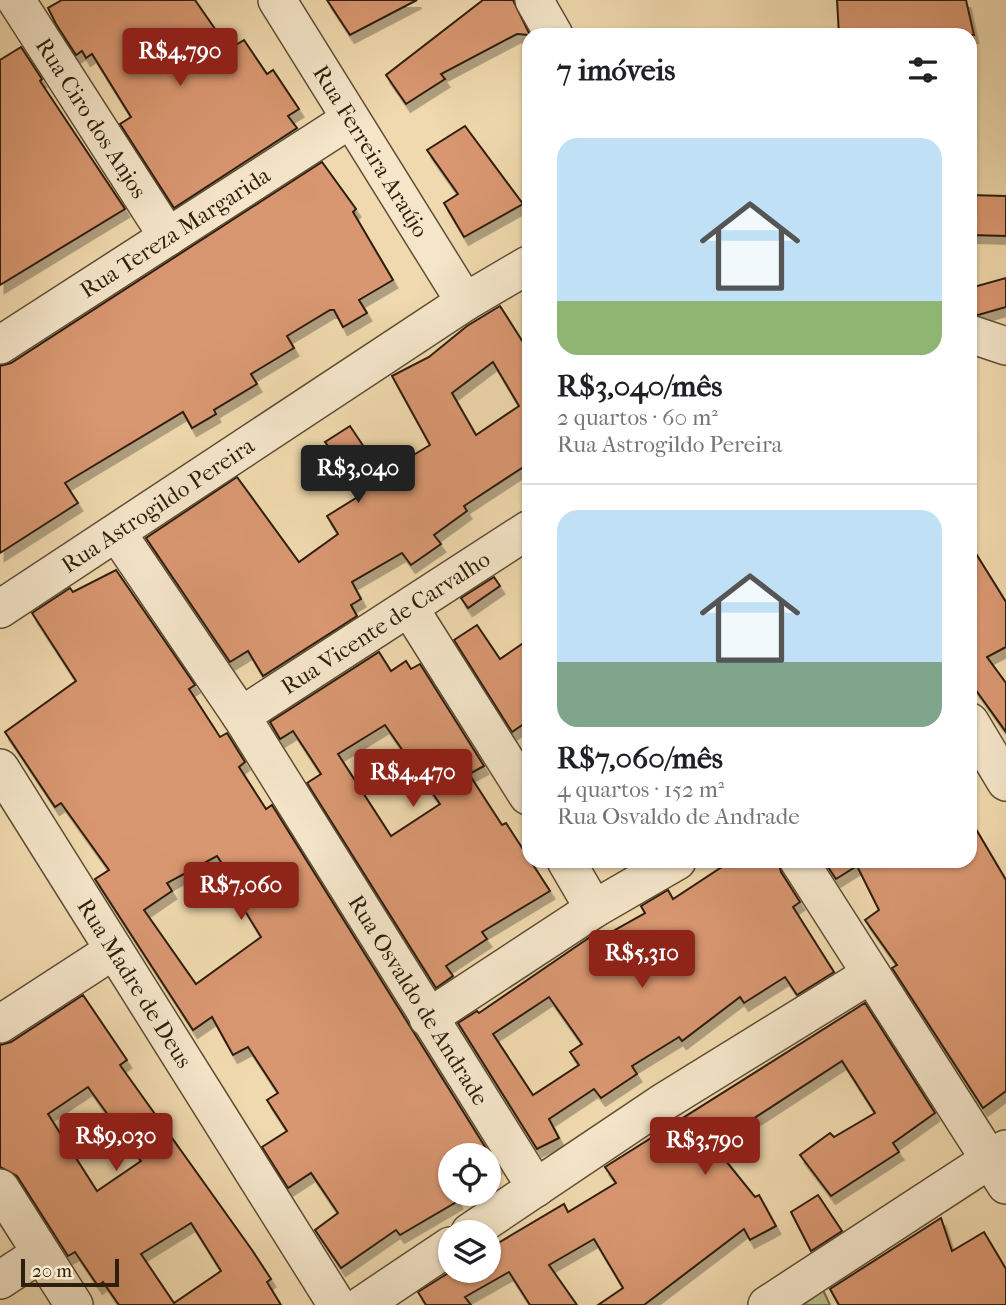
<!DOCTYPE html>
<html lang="pt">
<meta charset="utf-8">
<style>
body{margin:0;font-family:"IM FELL French Canon",serif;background:#f2f2f2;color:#202124;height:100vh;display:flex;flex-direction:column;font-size:26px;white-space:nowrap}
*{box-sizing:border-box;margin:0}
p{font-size:23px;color:#757577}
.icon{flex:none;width:38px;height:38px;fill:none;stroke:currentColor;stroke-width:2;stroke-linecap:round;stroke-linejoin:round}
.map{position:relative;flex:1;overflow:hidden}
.sheet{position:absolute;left:522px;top:28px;width:455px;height:840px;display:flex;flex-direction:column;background:#fff;border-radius:21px;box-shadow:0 2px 5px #0004}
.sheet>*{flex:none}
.tools{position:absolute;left:438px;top:1143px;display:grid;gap:14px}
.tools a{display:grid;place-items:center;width:63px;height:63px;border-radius:50%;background:#fff;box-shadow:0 2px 5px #0004;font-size:35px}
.scale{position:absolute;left:21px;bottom:18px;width:98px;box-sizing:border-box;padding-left:7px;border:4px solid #2d1f0c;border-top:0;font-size:19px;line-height:24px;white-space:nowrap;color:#2d1f0c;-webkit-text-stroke:5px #f5e6ca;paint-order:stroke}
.price{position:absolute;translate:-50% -60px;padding:0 16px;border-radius:7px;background:#8f2418;color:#fff;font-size:23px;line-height:46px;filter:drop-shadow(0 2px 4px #0008)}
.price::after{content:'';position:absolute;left:50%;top:42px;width:21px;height:16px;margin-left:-10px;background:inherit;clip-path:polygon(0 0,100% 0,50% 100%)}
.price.active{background:#222;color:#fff}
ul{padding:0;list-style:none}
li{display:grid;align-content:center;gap:14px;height:371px;padding:0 35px}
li+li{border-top:2px solid #e0e0e0}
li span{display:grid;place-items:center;height:217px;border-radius:21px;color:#555}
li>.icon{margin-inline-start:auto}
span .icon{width:126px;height:126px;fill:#fffc;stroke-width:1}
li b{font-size:30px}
h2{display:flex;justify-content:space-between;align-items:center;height:84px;padding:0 35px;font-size:30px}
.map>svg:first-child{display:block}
</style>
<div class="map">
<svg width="1006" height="1305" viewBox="0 0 1006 1305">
<defs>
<filter id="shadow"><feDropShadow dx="4.5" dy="8" stdDeviation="0" flood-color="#0004"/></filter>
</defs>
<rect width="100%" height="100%" fill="#f0d9ae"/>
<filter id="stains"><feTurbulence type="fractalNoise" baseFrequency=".00286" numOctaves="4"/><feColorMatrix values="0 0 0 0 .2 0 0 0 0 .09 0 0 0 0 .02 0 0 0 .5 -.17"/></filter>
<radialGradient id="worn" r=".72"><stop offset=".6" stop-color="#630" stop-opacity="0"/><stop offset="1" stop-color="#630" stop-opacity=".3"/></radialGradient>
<path fill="#babf8a" stroke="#746f4b" stroke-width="2" d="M823,1290L830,1305H803Z"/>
<g fill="#d99771" stroke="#2d1f0c" stroke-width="2" fill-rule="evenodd" filter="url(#shadow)">
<path d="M62,0H195L229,49L244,40L267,74L273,70L299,109L288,116L297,128L174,208L120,124L131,117L92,54L86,58L82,51L76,55L56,24L48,8Z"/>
<path d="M327,0H417L350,35Z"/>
<path d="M483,0H513L530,35L517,34L441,74L445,79L406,104L386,75Z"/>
<path d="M837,0H966L974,35H839Z"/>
<path d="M21,47L42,79L40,81L125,209L0,285V60Z"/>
<path d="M465,126L523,204L464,237L444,203L458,194L427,150Z"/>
<path d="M322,162L356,209L353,212L393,280L359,300L367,313L343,327L334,310H330L287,336L294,348L251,374L257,384L214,410L216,414L192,428L183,412L65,483L78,503L0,553V366L11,363Z"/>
<path d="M970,195L1006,196V236L970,235Z"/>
<path d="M1006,278V307L978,315L970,314V288Z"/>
<path d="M500,306L528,350V464L464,506L467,511L434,535L441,544L411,565L402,553L352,582L361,599L351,605L357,616L263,676L248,651L230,662L146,538L237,477L299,562L338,534L327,516L364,493L325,442L350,426L382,474L430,445L392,376L429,357L467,326ZM493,362L519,406L476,435L452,393Z"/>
<path d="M970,544L1006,602V647L987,657L1006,683V732L970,682Z"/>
<path d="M116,570L195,685L189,689L220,737L227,733L245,762L239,767L266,809L272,805L497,1166L488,1172V1155H450V1194H455L458,1201L400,1235L396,1230L341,1268L315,1230L338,1213L311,1173L288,1188L262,1147L287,1131L267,1100L278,1093L248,1047L233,1055L212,1017L193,1030L95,879L109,870L61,803L55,807L5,732L76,681L32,613L70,588L73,592ZM217,856L248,903L242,906L261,937L196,984L144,910L172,891L167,883Z"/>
<path d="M494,577L500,586L468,608L461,598Z"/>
<path d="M477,625L500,659L528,640V721L512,732L454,640Z"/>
<path d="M379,652L391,671L406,661L411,669L420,664L484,766L469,774L502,825L506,823L550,891L482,932L487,939L446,966L453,976L436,988L307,783L321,774L293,731L280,739L270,722ZM385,725L440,804L391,836L338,754Z"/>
<path d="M970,819L1006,880V1091L983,1108L892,968L897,965L865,920L879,910L857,866L836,879L824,861H970Z"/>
<path d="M731,861H778L781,872L800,902L793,907L834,972L797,995L785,977L744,1003L740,997L682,1041L679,1037L632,1066L637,1074L601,1098L594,1089L549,1119L559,1138L537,1149L458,1023L477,1011L479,1013L593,935L597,940L645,913L641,906L668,890L673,899ZM549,997L582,1044L570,1052L579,1065L533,1095L493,1034Z"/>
<path d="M83,995L127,1060L120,1065L252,1250L271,1279L267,1282L281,1305H119L103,1282L98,1286L75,1252L68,1256L17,1176L0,1167V1045L11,1042ZM88,1087L141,1161L97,1191L48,1114ZM191,1223L221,1271L174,1303L141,1254Z"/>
<path d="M865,1003L935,1113L893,1143L899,1152L831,1196L800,1155L830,1133L834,1137L875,1113L842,1061L713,1145L755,1197L759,1195L776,1226L750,1240L744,1229L644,1305H598L623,1288L594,1239L549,1265L577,1305H530L509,1272L465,1297L471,1305H426L418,1292L450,1272L451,1274L456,1270H488V1249L564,1204L568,1212L616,1183L605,1167Z"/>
<path d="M818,1195L842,1231L811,1251L791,1212Z"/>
<path d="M941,1218L952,1251L984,1232L1006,1269V1305H839L830,1289Z"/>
</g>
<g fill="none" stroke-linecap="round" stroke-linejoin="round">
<g stroke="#5e4e34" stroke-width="40">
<g id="minor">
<path id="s1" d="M16,0L168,237"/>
<path id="s2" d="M277,0L465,302"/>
<path d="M534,0L554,35"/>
<path d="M970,334L1006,346"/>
<path id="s3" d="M0,345L349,120"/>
<path id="s4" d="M117,533L241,716L536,1188"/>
<path id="s5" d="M0,609L465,302L528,265"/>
<path d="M410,609L528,796"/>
<path id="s6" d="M241,716L528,530"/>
<path d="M970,722L1006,782"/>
<path id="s7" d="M0,768L337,1305"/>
<path d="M566,861L594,909"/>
<path d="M799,861L1006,1185"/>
<path d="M428,1018L594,909L677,861"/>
<path d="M0,1024L114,950"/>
<path d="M0,1188L74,1305"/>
<path d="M470,1232L662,1103L871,974"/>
<path d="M0,1280L40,1254"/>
<path d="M362,1305L450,1246"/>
<path d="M767,1305L1006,1149"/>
</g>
</g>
<use href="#minor" stroke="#f5e6ca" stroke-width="37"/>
</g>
<g text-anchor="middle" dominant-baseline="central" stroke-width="7" stroke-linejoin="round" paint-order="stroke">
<g font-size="23" fill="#2d1f0c" stroke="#f5e6ca">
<text stroke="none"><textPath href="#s1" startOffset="140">Rua Ciro dos Anjos</textPath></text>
<text stroke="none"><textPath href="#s2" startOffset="178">Rua Ferreira Araújo</textPath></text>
<text stroke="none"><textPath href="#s3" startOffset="208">Rua Tereza Margarida</textPath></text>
<text stroke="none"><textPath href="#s5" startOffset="189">Rua Astrogildo Pereira</textPath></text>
<text stroke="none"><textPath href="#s6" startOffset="172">Rua Vicente de Carvalho</textPath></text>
<text stroke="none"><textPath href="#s7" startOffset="254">Rua Madre de Deus</textPath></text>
<text stroke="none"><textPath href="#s4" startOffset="556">Rua Osvaldo de Andrade</textPath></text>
</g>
</g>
<rect width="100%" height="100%" filter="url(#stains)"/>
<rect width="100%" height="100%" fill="url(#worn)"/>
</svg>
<div class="tools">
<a><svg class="icon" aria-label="locate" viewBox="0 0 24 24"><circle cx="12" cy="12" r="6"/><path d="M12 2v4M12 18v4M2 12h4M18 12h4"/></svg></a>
<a><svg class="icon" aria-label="layers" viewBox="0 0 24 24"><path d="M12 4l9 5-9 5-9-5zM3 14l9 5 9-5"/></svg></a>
</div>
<div class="scale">20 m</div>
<b class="price" style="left:180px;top:88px">R$4,790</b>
<b class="price active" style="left:358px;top:505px">R$3,040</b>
<b class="price" style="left:413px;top:809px">R$4,470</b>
<b class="price" style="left:241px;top:922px">R$7,060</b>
<b class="price" style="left:642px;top:990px">R$5,310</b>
<b class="price" style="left:116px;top:1173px">R$9,030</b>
<b class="price" style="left:705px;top:1177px">R$3,790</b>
<section class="sheet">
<h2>7 imóveis<svg class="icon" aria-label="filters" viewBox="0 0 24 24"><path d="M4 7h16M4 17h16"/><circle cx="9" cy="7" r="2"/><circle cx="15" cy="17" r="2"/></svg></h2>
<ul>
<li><span style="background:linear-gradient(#bfe0f5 75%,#8fb573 0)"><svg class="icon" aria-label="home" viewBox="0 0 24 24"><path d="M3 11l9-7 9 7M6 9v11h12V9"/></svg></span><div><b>R$3,040/mês</b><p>2 quartos · 60 m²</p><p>Rua Astrogildo Pereira</p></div></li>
<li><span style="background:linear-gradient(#bfe0f5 70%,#7fa58c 0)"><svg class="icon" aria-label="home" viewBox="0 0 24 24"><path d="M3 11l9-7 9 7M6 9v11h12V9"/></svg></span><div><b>R$7,060/mês</b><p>4 quartos · 152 m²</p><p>Rua Osvaldo de Andrade</p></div></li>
</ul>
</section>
</div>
